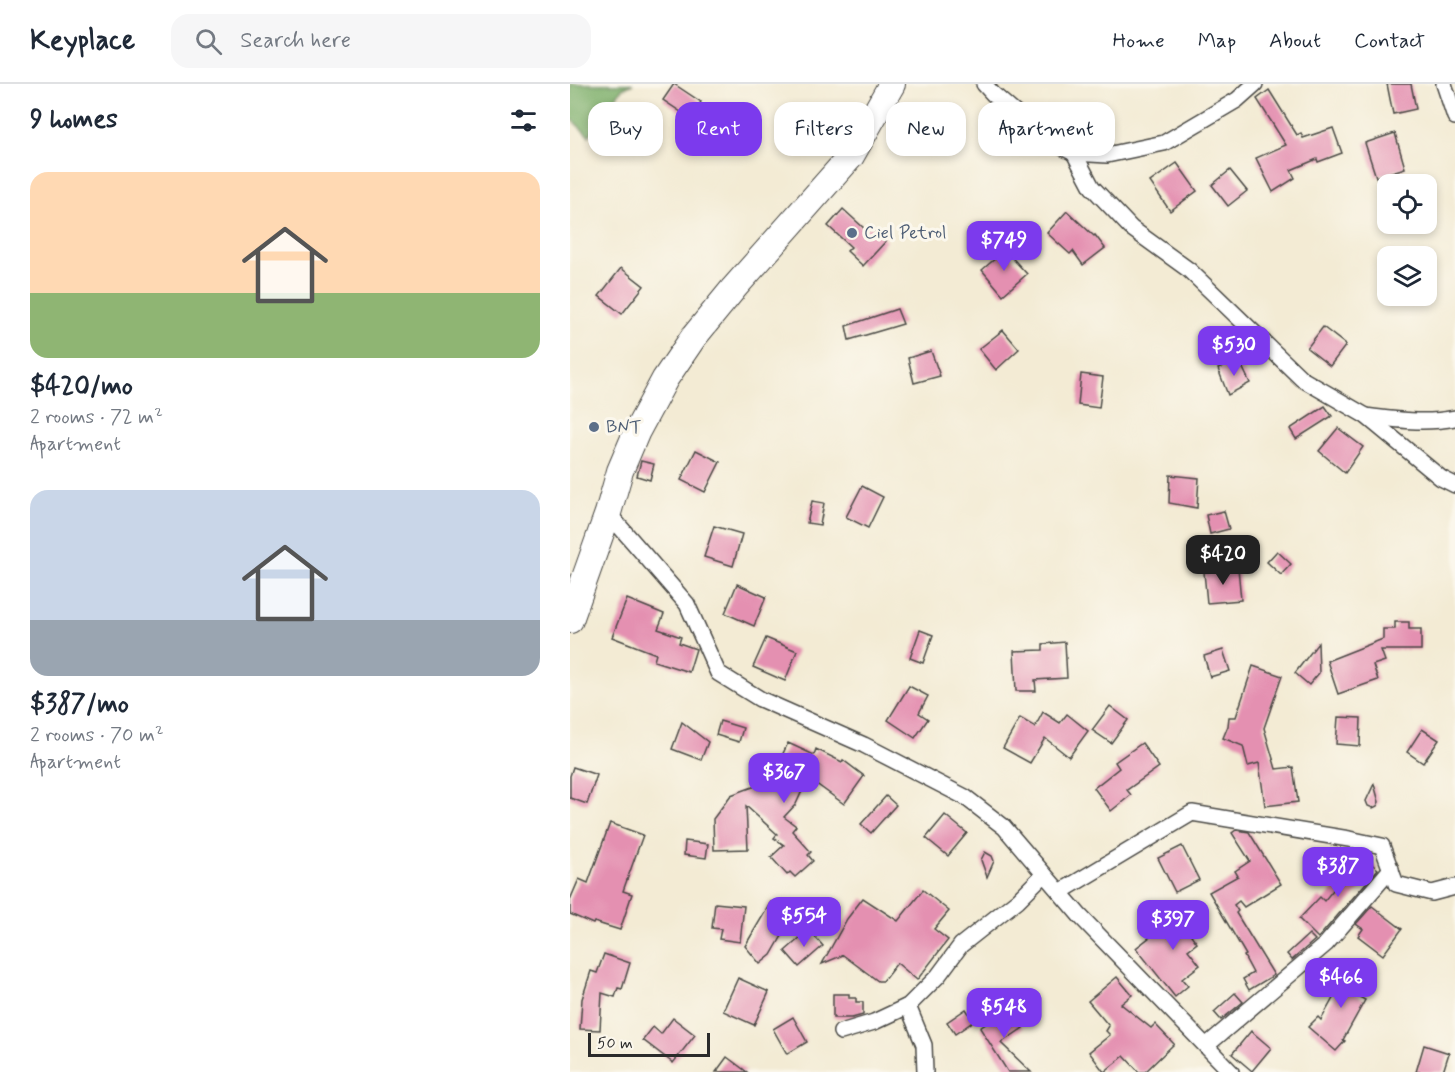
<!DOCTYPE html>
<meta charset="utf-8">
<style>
body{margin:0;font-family:Mynerve,sans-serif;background:#f6f6f7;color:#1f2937;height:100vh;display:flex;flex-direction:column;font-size:22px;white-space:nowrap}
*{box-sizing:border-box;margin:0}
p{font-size:20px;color:#747a83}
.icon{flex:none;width:33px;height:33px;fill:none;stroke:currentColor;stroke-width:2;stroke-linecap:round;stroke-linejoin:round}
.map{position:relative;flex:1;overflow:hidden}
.side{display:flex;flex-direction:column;background:#fff;width:570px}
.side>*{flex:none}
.hud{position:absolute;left:18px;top:18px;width:570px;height:54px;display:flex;gap:12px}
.fabs{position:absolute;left:807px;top:90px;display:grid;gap:12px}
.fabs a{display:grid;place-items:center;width:60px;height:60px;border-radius:12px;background:#fff;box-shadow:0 3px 9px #0003;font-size:30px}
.scale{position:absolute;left:18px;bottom:15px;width:122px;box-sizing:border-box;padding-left:6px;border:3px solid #2b2b2b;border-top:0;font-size:16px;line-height:21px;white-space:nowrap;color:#2b2b2b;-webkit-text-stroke:4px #fbf7ec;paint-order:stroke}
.price{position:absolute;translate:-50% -51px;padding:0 14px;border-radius:12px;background:#7c3aed;color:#fff;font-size:20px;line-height:39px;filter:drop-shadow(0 2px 3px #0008)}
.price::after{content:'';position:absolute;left:50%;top:36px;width:18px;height:14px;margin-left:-9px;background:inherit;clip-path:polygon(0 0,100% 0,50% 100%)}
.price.active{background:#222;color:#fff}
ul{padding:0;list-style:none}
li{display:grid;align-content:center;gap:12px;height:318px;padding:0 30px}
li span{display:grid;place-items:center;height:186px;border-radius:18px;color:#555}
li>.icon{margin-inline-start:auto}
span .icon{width:108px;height:108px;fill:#fffc;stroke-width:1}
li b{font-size:26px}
h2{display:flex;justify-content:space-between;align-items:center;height:72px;padding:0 30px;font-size:26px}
.pill{padding:0 21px;border-radius:18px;background:#fff;box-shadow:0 3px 9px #0003;font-size:21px;line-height:54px}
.pill.active{background:#7c3aed;color:#fff}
header{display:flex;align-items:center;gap:36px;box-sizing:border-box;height:84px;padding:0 30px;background:#fff;border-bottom:2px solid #e0e1e3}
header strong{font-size:28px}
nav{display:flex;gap:33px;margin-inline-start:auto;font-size:21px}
.search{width:420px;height:54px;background:#f6f6f7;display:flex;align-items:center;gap:15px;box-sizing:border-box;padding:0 21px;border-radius:18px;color:#747a83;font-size:22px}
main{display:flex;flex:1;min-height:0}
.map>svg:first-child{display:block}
</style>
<header>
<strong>Keyplace</strong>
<div class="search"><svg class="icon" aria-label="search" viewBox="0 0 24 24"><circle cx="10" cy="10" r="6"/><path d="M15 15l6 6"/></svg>Search here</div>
<nav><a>Home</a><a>Map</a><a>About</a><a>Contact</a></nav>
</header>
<main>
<section class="side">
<h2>9 homes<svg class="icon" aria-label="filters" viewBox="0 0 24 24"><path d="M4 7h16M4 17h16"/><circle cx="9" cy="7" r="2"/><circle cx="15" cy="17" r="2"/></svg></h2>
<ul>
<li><span style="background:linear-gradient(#ffd9b3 65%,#8fb573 0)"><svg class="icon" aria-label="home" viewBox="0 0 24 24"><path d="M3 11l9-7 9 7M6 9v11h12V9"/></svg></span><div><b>$420/mo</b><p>2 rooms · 72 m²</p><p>Apartment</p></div></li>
<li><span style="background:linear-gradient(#c9d6e8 70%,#9aa5b1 0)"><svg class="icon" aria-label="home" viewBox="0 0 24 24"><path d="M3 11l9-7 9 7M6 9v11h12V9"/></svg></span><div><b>$387/mo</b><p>2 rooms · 70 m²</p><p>Apartment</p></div></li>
</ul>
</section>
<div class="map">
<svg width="885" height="988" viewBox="0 0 885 988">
<rect width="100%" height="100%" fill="#fbf7ec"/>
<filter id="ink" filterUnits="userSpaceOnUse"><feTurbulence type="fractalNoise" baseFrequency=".0167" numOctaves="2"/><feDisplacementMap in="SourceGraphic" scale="12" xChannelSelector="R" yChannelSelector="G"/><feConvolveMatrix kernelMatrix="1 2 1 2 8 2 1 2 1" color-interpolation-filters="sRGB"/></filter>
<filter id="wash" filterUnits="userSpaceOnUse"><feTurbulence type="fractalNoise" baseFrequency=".008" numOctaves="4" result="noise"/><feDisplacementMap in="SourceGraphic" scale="24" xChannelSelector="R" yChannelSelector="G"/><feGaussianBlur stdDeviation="1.35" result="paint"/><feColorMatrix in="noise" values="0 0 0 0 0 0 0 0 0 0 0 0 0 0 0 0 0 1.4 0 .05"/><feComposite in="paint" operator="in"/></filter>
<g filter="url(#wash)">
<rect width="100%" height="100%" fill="#f3ebd4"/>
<path fill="#7bae69" stroke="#536c4a" stroke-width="1.5" d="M0,0H63L52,5L19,52L0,34Z"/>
<g id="blocks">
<g fill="#e490b1">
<path d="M104,0L131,18L120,34L93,16Z"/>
<path d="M817,0H841L846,25L823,30Z"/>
<path d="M699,6L727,51L731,49L733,54L763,44L772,69L748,78L747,75L721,86L725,94L703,108L686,74L716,61L687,15Z"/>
<path d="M825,49L835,84L806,93L795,59Z"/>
<path d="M607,79L627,107L600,127L580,98Z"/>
<path d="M660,86L677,107L658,122L642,101Z"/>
<path d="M273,125L296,146L300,142L316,157L293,182L277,167L281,163L258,142Z"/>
<path d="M497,127L524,152L525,151L535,164L513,181L503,167L500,170L477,149Z"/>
<path d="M435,166L457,190L433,211L412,186Z"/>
<path d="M51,184L74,202L52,230L29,212Z"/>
<path d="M327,225L333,240L279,256L276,242Z"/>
<path d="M753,243L776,261L760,282L737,264Z"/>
<path d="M433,246L449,265L426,286L409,265Z"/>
<path d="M361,267L370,292L344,299L338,274Z"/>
<path d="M669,276L680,299L658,311L648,285Z"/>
<path d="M511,290L533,293L529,324L508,321Z"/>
<path d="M755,322L762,332L726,355L720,345Z"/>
<path d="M768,344L793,363L775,389L749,367Z"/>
<path d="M126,366L150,378L135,408L111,396Z"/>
<path d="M71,377L84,380L80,396L67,392Z"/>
<path d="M600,391L629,394L627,424L599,419Z"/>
<path d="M292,402L313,413L298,444L276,433Z"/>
<path d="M242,417L254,419L250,441L237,439Z"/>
<path d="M654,427L659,445L640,450L636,431Z"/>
<path d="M144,442L172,450L163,482L134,473Z"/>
<path d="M707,467L721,480L711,491L697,478Z"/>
<path d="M668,484L671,516L637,519L634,488Z"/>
<path d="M167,500L196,513L184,542L155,529Z"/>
<path d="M57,515L94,530L88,545L111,553L109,559L126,565L119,588L84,577L86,570L42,553Z"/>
<path d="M825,538H839V545H851V566H811L815,577L803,581L808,596L768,610L757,577L813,555V545H825Z"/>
<path d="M350,546L363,551L353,579L340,574Z"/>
<path d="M196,554L227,567L215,597L183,583Z"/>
<path d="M495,558L497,594L465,596L466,607H446L444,567L473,566V560Z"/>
<path d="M748,559L749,589L739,601L725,589Z"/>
<path d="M653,566L660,587L640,593L634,572Z"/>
<path d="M683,582L712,592L694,644L706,685L723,683L728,718L695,722L689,679L678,682L673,662L653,654L658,642L659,633H666Z"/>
<path d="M339,602L358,612L349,629L358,635L345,654L318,636Z"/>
<path d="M540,622L558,636L541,659L522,646Z"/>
<path d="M473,628L490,639L497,630L518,647L499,673L475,654L460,679L433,664L450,634L465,643Z"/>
<path d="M768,633L791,634L790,662L766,660Z"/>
<path d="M150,637L173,644L169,658L146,651Z"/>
<path d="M112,638L138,658L131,676L102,665Z"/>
<path d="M852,645L869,656L853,679L837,668Z"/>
<path d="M218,659L244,671L246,665L272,678L273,676L294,692L274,720L238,694L226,720L214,733L226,742L222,747L241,768L238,771L243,777L225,793L220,788L217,791L201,773L214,761L204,754L207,750L176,722L178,765L144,766L143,735L161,711L191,700L194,702L213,682L208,680Z"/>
<path d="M572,659L589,683L557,706L561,711L541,727L524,704L549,684L545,678Z"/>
<path d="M3,683L27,691L17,720L0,714V692Z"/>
<path d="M804,700L809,718L807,722L803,724L798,722L796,717Z"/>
<path d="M316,712L326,721L301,749L291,740Z"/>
<path d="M375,731L397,749L378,772L356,754Z"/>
<path d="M40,739L73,751L53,807L62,810L50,846L24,838L23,840L0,830V816L9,795L18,799Z"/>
<path d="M666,746L679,748L711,800L674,823L669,817L664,821L668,827L666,829L704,891L679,906L673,895L683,889L674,872L676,871L639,808L668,792L665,787L680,777L662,749Z"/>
<path d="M115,757L138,760L136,774L114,771Z"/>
<path d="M612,762L629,796L605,808L588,774Z"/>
<path d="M415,768L422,772L424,777L417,793L411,776Z"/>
<path d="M791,772L808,785L748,854L729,835L750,813L754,817Z"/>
<path d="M353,806L379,827L364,845L378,856L347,896L327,879L313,897H308L273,871L252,880L277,835L293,814L328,837Z"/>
<path d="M201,818L224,831L201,871L190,880L175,862Z"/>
<path d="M145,819L174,822L170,858L149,855L151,845L142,844Z"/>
<path d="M802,822L832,845L813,871L788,852L793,845L786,840Z"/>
<path d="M619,823L633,842L621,851L627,859L618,866L630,881L612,895L618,902L605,913L566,864Z"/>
<path d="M239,846L253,862L229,883L215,867Z"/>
<path d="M739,850L745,856L722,876L717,870Z"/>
<path d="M34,870L60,879L52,905L48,904L45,913L32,909L30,946L10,945L12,915L21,887L27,889Z"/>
<path d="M775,879L796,895L784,910L795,916L773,956L775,957L766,967L738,943L748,933L751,936L772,898L765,893Z"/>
<path d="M547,893L562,911L551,920L581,944L585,940L604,960L575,988H569L554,972L534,988L519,968L540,951L536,947L539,942L518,917Z"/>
<path d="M168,894L199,908L184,941L153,927Z"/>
<path d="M665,909L673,918L651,936L644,928Z"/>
<path d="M263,910H279V914H286V918H293V931L282,934H263Z"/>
<path d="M439,924L453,944L431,959L461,988H438L410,944Z"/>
<path d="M396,925L404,937L385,950L377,938Z"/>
<path d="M223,933L237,958L217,970L203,945Z"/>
<path d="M103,934L125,951L103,979L73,956L83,943L91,950Z"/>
<path d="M681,947L701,964L682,987L662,970Z"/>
<path d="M854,961L879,969L873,988H846Z"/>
<path d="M157,973L177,988H146Z"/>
</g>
</g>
</g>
<g filter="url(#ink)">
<use href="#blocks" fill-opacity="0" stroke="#494844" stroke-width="1.5"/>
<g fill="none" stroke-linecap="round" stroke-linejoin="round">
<g stroke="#494844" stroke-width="18">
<g id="minor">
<path d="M414,0L423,10L474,54L504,69L537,71L594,59L667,16L685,0"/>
<path d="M874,0L885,33"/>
<path d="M504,69L522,103L561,144L619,186L732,295L796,332L871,394L885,401"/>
<path d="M796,332C826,336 855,340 885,334"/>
<path d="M38,429L117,520L148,589L190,615L294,661L395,713L434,743L510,832L661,988"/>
<path d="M490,808L622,729L779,755L812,762L826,800L862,809L885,803"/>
<path d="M338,922L354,961L355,988"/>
<path d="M271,948L304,938L338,922L368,892L391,861L448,816L474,790"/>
<path d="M636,962L756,860L821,785"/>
</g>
</g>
<g stroke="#494844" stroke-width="28">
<path id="trunk" d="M0,536L38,429L50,387L67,347L95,295L123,254L164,204L281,72L322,0"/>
</g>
<use href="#minor" stroke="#fff" stroke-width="15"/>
<use href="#trunk" stroke="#fff" stroke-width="26"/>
</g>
</g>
<g fill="#5c6f8a" stroke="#fbf7ec" stroke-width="2">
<circle cx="282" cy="149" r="6"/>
<circle cx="24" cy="343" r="6"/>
</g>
<g text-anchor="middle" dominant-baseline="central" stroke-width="6" stroke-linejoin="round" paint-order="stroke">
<g font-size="18" fill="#4e5e75" stroke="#fbf7ec" text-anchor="start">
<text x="294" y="149">Ciel Petrol</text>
<text x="36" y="343">BNT</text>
</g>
</g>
</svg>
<div class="fabs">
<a><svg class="icon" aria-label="locate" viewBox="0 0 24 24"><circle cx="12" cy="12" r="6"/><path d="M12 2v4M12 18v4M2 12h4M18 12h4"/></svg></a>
<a><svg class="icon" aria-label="layers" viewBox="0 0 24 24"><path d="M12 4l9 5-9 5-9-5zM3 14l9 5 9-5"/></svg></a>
</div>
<div class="scale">50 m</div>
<b class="price" style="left:434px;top:188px">$749</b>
<b class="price" style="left:664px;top:293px">$530</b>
<b class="price active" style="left:653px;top:502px">$420</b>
<b class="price" style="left:214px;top:720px">$367</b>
<b class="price" style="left:768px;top:814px">$387</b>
<b class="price" style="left:234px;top:864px">$554</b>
<b class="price" style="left:603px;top:867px">$397</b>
<b class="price" style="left:771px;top:925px">$466</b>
<b class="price" style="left:434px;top:955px">$548</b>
<div class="hud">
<a class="pill">Buy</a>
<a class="pill active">Rent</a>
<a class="pill">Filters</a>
<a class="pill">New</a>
<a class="pill">Apartment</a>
</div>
</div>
</main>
